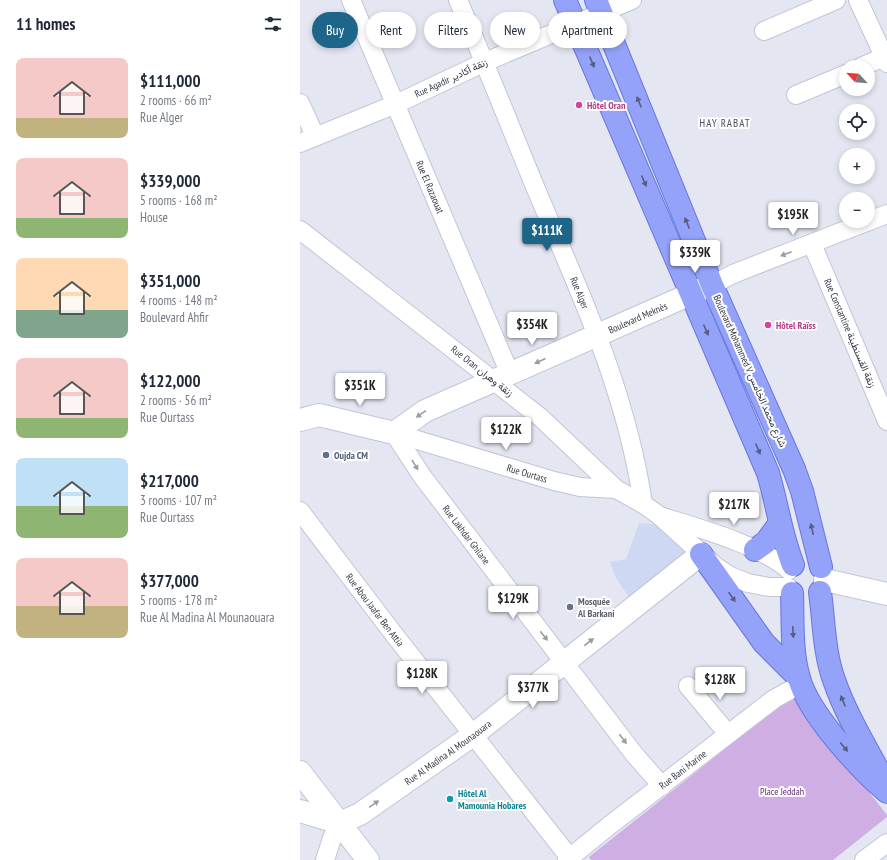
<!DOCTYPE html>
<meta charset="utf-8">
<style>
body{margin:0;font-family:"PT Sans Narrow",Vazirmatn,sans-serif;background:#f2f2f3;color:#1f2937;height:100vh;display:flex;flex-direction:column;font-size:15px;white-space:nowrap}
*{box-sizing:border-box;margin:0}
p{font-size:13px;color:#747a83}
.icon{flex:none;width:22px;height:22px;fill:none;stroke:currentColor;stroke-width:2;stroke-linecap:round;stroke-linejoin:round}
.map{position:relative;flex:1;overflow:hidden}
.panel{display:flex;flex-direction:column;background:#fff;width:300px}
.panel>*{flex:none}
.top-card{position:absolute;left:12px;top:12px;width:380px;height:36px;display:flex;gap:8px}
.needle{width:26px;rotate:296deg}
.fabs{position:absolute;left:539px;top:60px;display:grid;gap:8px}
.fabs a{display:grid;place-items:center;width:36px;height:36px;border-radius:50%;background:#fff;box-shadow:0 2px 6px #0003;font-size:20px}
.price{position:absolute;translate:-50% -34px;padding:0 9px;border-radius:4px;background:#fff;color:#222;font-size:13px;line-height:26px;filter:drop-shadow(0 1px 2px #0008)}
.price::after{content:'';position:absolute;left:50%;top:24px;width:12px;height:9px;margin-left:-6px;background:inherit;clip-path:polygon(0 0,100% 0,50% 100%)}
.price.selected{background:#1e658a;color:#fff}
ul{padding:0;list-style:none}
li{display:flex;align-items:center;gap:12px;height:100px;padding:0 16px}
li span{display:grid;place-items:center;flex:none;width:112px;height:80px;border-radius:8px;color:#555}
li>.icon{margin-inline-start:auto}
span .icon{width:48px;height:48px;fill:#fffc;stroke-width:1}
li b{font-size:17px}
h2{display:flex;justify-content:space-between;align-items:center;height:48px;padding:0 16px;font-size:17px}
.pill{padding:0 14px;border-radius:18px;background:#fff;box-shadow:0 2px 6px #0003;font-size:14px;line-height:36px}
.pill.selected{background:#1e658a;color:#fff}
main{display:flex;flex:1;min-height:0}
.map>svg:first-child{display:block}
</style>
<main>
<section class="panel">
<h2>11 homes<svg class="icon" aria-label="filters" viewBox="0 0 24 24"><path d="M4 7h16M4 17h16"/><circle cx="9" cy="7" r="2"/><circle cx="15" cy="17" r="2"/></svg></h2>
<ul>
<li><span style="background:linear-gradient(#f6c9c9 75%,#c2b280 0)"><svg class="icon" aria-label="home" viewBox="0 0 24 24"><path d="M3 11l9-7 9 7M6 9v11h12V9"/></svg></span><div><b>$111,000</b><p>2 rooms · 66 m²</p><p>Rue Alger</p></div></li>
<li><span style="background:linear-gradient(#f6c9c9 75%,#8fb573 0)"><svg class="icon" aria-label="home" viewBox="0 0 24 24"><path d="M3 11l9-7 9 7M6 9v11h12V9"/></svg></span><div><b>$339,000</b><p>5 rooms · 168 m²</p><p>House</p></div></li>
<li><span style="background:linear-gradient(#ffd9b3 65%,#7fa58c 0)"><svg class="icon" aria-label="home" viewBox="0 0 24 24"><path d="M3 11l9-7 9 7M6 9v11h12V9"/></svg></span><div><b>$351,000</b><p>4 rooms · 148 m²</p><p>Boulevard Ahfir</p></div></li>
<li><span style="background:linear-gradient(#f6c9c9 75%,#8fb573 0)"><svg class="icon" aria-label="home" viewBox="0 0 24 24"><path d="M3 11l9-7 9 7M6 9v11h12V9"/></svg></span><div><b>$122,000</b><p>2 rooms · 56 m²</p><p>Rue Ourtass</p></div></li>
<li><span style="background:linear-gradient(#bfe0f5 60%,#8fb573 0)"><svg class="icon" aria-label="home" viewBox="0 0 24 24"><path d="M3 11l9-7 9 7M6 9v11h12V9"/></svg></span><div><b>$217,000</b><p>3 rooms · 107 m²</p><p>Rue Ourtass</p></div></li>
<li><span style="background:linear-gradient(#f6c9c9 60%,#c2b280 0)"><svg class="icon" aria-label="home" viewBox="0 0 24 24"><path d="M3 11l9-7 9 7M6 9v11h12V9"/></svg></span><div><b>$377,000</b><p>5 rooms · 178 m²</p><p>Rue Al Madina Al Mounaouara</p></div></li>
</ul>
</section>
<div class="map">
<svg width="587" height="860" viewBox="0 0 587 860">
<rect width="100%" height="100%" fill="#e4e6f1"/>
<path fill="#cfd8f3" d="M339,523L365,525L389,553L331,600L316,578L310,562L326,559Z"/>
<path fill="#cfaee4" d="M493,695L587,815V817L533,860H291L289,857Z"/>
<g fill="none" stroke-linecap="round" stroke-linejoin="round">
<g stroke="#c1c5d7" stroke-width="20">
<g id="minor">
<path id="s1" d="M51,0L210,374"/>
<path id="s2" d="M158,0C187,67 213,134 241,201C284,301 327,395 343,504"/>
<path d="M558,0L587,63"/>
<path d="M464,31L536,0"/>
<path d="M561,67L584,57"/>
<path d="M496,95L546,74"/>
<path d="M0,103L15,136"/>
<path d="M0,143L96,104L185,62L332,0"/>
<path d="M0,230L240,417L316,489L343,504L360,516L415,566L430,576L448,583L469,587H488"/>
<path d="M512,244L587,421"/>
<path d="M412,285L433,274L587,214"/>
<path id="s3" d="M94,433L122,476L334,754L362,786"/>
<path id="s4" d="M94,433L254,481L280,487L316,489"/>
<path id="s5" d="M0,511L96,637L270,858"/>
<path d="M363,517C401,529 460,545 489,570"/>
<path d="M388,686L428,734"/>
<path d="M25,860L32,838L40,823"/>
<path id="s6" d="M267,860L310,825L474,699L501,684"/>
<path d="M564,860L587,843"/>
</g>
</g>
<g stroke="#c1c5d7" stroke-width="24">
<g id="tertiary">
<path id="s7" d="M0,420L19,415L94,433L125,411L409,286"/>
<path d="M525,580L587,594"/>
<path d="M0,772L68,860"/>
<path id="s8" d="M0,811L40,823L60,814L173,735L401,554"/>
</g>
</g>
<g stroke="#67d" stroke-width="24">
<g id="primary">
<path d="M265,0L468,473C477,503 481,535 493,565"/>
<path d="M296,0L412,285L494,469L502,491L521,567"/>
<path d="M455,550L466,542L480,523"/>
<path d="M401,554L464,643L498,677"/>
<path d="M520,592C524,621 524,653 534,680C546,715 566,747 583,779"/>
<path d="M492,593C493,621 491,651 499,678C508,713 559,768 587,792"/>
</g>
</g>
<use href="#minor" stroke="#fff" stroke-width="18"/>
<use href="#tertiary" stroke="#fff" stroke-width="22"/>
<use href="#primary" stroke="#95a2f9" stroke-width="22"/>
</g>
<defs><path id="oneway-solid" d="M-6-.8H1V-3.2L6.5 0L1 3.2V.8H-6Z"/></defs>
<g fill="#565d83">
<use href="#oneway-solid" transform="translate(292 62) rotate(67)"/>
<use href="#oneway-solid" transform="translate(339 102) rotate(-112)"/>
<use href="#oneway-solid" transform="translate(344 181) rotate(66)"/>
<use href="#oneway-solid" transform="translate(387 223) rotate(-112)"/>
<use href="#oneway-solid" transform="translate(406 330) rotate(66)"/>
<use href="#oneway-solid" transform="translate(458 449) rotate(67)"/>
<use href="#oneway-solid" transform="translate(512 529) rotate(-102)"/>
<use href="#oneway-solid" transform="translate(432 597) rotate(55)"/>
<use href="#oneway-solid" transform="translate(493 632) rotate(87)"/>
<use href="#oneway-solid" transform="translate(543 701) rotate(-113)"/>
<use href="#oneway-solid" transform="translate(544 747) rotate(50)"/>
</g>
<g fill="#9a9ca1">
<use href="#oneway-solid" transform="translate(486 254) rotate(159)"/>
<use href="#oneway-solid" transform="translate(240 361) rotate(156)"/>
<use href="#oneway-solid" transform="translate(121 414) rotate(146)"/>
<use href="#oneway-solid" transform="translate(115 465) rotate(59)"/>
<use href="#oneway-solid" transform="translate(244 636) rotate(52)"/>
<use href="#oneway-solid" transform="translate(289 642) rotate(-38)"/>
<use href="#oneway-solid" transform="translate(323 739) rotate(53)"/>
<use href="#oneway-solid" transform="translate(74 804) rotate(-35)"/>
</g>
<g fill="#d1479c" stroke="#fff" stroke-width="1.5">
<circle cx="279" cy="105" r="4"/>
<circle cx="468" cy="325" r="4"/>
</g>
<circle fill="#5c6f8a" stroke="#fff" stroke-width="1.5" cx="26" cy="455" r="4"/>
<circle fill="#6b7280" stroke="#fff" stroke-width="1.5" cx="270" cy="607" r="4"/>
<circle fill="#0f9aa8" stroke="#fff" stroke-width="1.5" cx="150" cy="799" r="4"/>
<g text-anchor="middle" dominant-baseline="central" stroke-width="4" stroke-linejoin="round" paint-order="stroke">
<g font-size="10" fill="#343843" stroke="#fff">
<text transform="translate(151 78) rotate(-25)">Rue Agadir زنقة أكادير</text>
<text stroke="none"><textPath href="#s1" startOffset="203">Rue El Razaouat</textPath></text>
<text stroke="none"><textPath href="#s2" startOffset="317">Rue Alger</textPath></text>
<text stroke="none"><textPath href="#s7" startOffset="367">Boulevard Meknès</textPath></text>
<text transform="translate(550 333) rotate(67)">Rue Constantine زنقة القسنطينة</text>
<text transform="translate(182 371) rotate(38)">Rue Oran زنقة وهران</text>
<text transform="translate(450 371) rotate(66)">Boulevard Mohammed V شارع محمد الخامس</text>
<text stroke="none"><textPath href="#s4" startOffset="139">Rue Ourtass</textPath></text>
<text stroke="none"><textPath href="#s3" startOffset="125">Rue Lakhdar Ghilane</textPath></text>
<text stroke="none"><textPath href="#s5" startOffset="124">Rue Abou Jaafar Ben Attia</textPath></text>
<text stroke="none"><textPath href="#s8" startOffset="171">Rue Al Madina Al Mounaouara</textPath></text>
<text stroke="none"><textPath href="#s6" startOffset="147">Rue Bani Marine</textPath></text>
</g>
<g font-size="10" font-weight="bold" fill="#b23c85" stroke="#fff" text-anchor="start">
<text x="287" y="105">Hôtel Oran</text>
<text x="476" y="325">Hôtel Raïss</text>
</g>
<g font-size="10" font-weight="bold" fill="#4e5e75" stroke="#fff" text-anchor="start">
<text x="34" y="455">Oujda CM</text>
</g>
<g font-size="10" font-weight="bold" fill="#5b616d" stroke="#fff" text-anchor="start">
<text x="278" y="601">Mosquée<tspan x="278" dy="12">Al Barkani</tspan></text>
</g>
<g font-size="10" fill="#612b71" stroke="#fff">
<text x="482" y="791">Place Jeddah</text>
</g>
<g font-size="10" font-weight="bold" fill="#0d838f" stroke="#fff" text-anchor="start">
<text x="158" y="793">Hôtel Al<tspan x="158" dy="12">Mamounia Hobares</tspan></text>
</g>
<g font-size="11" letter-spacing="1" fill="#4c5265" stroke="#fff">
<text x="425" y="123">HAY RABAT</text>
</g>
</g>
</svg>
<div class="fabs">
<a><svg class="needle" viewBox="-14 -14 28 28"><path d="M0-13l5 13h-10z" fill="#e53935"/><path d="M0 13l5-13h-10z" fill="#747a83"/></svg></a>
<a><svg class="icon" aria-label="locate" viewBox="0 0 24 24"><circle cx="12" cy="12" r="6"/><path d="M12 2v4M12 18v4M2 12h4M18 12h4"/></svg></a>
<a>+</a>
<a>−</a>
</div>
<b class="price" style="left:493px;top:236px">$195K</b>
<b class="price selected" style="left:247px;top:252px">$111K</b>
<b class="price" style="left:395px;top:274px">$339K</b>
<b class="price" style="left:232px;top:346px">$354K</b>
<b class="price" style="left:60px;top:407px">$351K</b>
<b class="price" style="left:206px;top:451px">$122K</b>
<b class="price" style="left:434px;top:526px">$217K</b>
<b class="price" style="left:213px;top:620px">$129K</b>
<b class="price" style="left:122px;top:695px">$128K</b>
<b class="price" style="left:420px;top:701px">$128K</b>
<b class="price" style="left:233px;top:709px">$377K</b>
<div class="top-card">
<a class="pill selected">Buy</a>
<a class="pill">Rent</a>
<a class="pill">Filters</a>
<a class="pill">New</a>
<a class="pill">Apartment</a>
</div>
</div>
</main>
